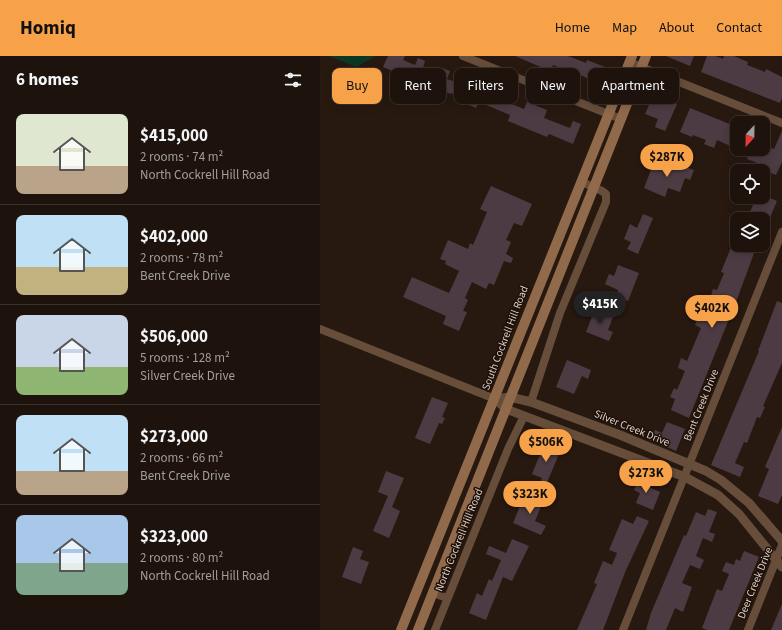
<!DOCTYPE html>
<meta charset="utf-8">
<style>
body{margin:0;font-family:"Source Sans 3",sans-serif;background:#2b201a;color:#f1f3f6;height:100vh;display:flex;flex-direction:column;font-size:15px;white-space:nowrap}
*{box-sizing:border-box;margin:0}
p{font-size:13px;color:#a19e9d}
.icon{flex:none;width:22px;height:22px;fill:none;stroke:currentColor;stroke-width:2;stroke-linecap:round;stroke-linejoin:round}
.map{position:relative;flex:1;overflow:hidden}
.panel{display:flex;flex-direction:column;background:#1e130c;width:320px}
.panel>*{flex:none}
.guide{position:absolute;left:12px;top:12px;width:380px;height:36px;display:flex;gap:8px}
.needle{width:26px;rotate:202deg}
.controls{position:absolute;left:410px;top:60px;display:grid;gap:8px}
.controls a{display:grid;place-items:center;width:40px;height:40px;border-radius:8px;background:#1e130c;box-shadow:0 2px 10px #0003,0 0 0 1px #3c322d;font-size:20px}
.price{position:absolute;translate:-50% -34px;padding:0 9px;border-radius:14px;background:#f7a248;color:#111;font-size:13px;line-height:26px;filter:drop-shadow(0 1px 2px #0008)}
.price::after{content:'';position:absolute;left:50%;top:24px;width:12px;height:9px;margin-left:-6px;background:inherit;clip-path:polygon(0 0,100% 0,50% 100%)}
.price.selected{background:#222;color:#fff}
ul{padding:0;list-style:none}
li{display:flex;align-items:center;gap:12px;height:100px;padding:0 16px}
li+li{border-top:1px solid #3c322d}
li span{display:grid;place-items:center;flex:none;width:112px;height:80px;border-radius:8px;color:#555}
li>.icon{margin-inline-start:auto}
span .icon{width:48px;height:48px;fill:#fffc;stroke-width:1}
li b{font-size:17px}
h2{display:flex;justify-content:space-between;align-items:center;height:48px;padding:0 16px;font-size:17px}
.tag{padding:0 14px;border-radius:8px;background:#1e130c;box-shadow:0 2px 10px #0003,0 0 0 1px #3c322d;font-size:14px;line-height:36px}
.tag.selected{background:#f7a248;color:#111}
header{display:flex;align-items:center;gap:24px;box-sizing:border-box;height:56px;padding:0 20px;background:#f7a248;color:#111}
header strong{font-size:19px}
nav{display:flex;gap:22px;margin-inline-start:auto;font-size:14px}
main{display:flex;flex:1;min-height:0}
.map>svg:first-child{display:block}
</style>
<header>
<strong>Homiq</strong>
<nav><a>Home</a><a>Map</a><a>About</a><a>Contact</a></nav>
</header>
<main>
<section class="panel">
<h2>6 homes<svg class="icon" aria-label="filters" viewBox="0 0 24 24"><path d="M4 7h16M4 17h16"/><circle cx="9" cy="7" r="2"/><circle cx="15" cy="17" r="2"/></svg></h2>
<ul>
<li><span style="background:linear-gradient(#dfe7d0 65%,#b9a48a 0)"><svg class="icon" aria-label="home" viewBox="0 0 24 24"><path d="M3 11l9-7 9 7M6 9v11h12V9"/></svg></span><div><b>$415,000</b><p>2 rooms · 74 m²</p><p>North Cockrell Hill Road</p></div></li>
<li><span style="background:linear-gradient(#bfe0f5 65%,#c2b280 0)"><svg class="icon" aria-label="home" viewBox="0 0 24 24"><path d="M3 11l9-7 9 7M6 9v11h12V9"/></svg></span><div><b>$402,000</b><p>2 rooms · 78 m²</p><p>Bent Creek Drive</p></div></li>
<li><span style="background:linear-gradient(#c9d6e8 65%,#8fb573 0)"><svg class="icon" aria-label="home" viewBox="0 0 24 24"><path d="M3 11l9-7 9 7M6 9v11h12V9"/></svg></span><div><b>$506,000</b><p>5 rooms · 128 m²</p><p>Silver Creek Drive</p></div></li>
<li><span style="background:linear-gradient(#bfe0f5 70%,#b9a48a 0)"><svg class="icon" aria-label="home" viewBox="0 0 24 24"><path d="M3 11l9-7 9 7M6 9v11h12V9"/></svg></span><div><b>$273,000</b><p>2 rooms · 66 m²</p><p>Bent Creek Drive</p></div></li>
<li><span style="background:linear-gradient(#a9c7e8 60%,#7fa58c 0)"><svg class="icon" aria-label="home" viewBox="0 0 24 24"><path d="M3 11l9-7 9 7M6 9v11h12V9"/></svg></span><div><b>$323,000</b><p>2 rooms · 80 m²</p><p>North Cockrell Hill Road</p></div></li>
</ul>
</section>
<div class="map">
<svg width="462" height="574" viewBox="0 0 462 574">
<rect width="100%" height="100%" fill="#281910"/>
<path fill="#0a3825" d="M9,0H56L36,11Z"/>
<g fill="#4d3b43">
<path d="M68,0H85L83,4L95,9L98,2L105,5L103,12L119,19L122,12L130,15L127,23L148,30L150,24L172,33L189,40L187,46L204,53L207,46L227,54L224,62L250,72L253,65L261,68L253,88L229,78L227,81L188,65L190,59L159,46L156,52L149,49L150,45L131,37V38L108,29L106,32L88,25L90,22L63,11Z"/>
<path d="M195,0H248L266,7L267,4L285,11L276,34L268,31L271,24L258,18L254,26L245,23L248,15L233,9L230,15Z"/>
<path d="M346,0H374L370,10Z"/>
<path d="M387,0H395L403,3L404,0H414L428,6L427,9L445,16L446,13L462,21V42L460,47L381,16Z"/>
<path d="M333,40L357,48L345,75L335,71L338,63L325,58Z"/>
<path d="M370,52L417,71V93L397,84L394,92L384,88L386,84L373,79L372,81L360,76Z"/>
<path d="M462,75V106L456,119L443,114V109L427,103L429,98L417,93H443V89L454,93Z"/>
<path d="M334,106L353,114L355,107L374,114L370,124L365,122L360,136L348,132L345,141L324,132Z"/>
<path d="M171,130L212,148L202,170L194,167L186,184L191,186L186,198L193,202L191,207L184,205L174,229L169,227L166,233L152,226L145,242L148,244L143,255L147,256L139,275L123,268L126,260L83,241L92,221L129,237L139,215L125,208L126,205L120,203L128,184L148,193L150,187L153,189L167,156L160,153Z"/>
<path d="M443,139L457,145L443,178V163H427L433,149L415,141H443Z"/>
<path d="M323,158L333,162L318,198L307,193L311,186L304,183L310,168L317,172Z"/>
<path d="M412,189H437L416,246L410,244L405,256L411,258L369,362L351,354L355,343L350,341L354,332L357,334L365,315L358,312L361,302L367,305L381,272L375,269L381,254L390,258L395,245L390,243L393,233L397,234L404,217L401,216Z"/>
<path d="M298,209L319,217L308,245L296,240L298,234L285,228L289,218L294,220Z"/>
<path d="M457,245L462,247V307L443,350L445,351L440,362L437,361L427,387L424,386L415,407L424,411L420,421L391,409L439,295H438Z"/>
<path d="M275,253L293,261L288,274L293,276L289,285L266,276Z"/>
<path d="M247,304L271,314L268,323L262,320L254,338L236,331Z"/>
<path d="M112,341L128,347L122,361L125,362L122,368L119,367L110,388L95,382Z"/>
<path d="M347,366L365,373L356,395L331,384L335,374L342,377Z"/>
<path d="M462,371V439L458,448L438,440L449,413L445,411Z"/>
<path d="M231,388L241,393L226,429L220,427L222,422L212,418L223,391L229,394Z"/>
<path d="M66,415L84,422L72,451L80,455L69,482L53,475L68,440L58,436Z"/>
<path d="M319,421L328,425L326,430L340,436L333,454L316,447L320,437L314,434Z"/>
<path d="M205,438L223,446L215,465L226,470L221,479L193,467Z"/>
<path d="M388,453L397,456L389,476L395,478L392,486L383,482L376,500L384,504L380,513L370,509L362,527L372,531L363,556L355,552L346,574H326L331,557L364,479L366,480L376,456L385,460Z"/>
<path d="M317,460L329,465L306,514L283,574H257L277,528L274,527L283,505L292,509L297,497L289,494L302,463L313,468Z"/>
<path d="M192,483L209,490L192,525L183,521L166,564L149,557L157,537L162,540L169,523L172,525L181,504L166,498L169,490L186,497Z"/>
<path d="M33,491L43,495L40,503L49,506L41,528L22,521Z"/>
<path d="M424,495L439,501L409,574H387L382,572L397,533L402,535L409,518L402,515L406,506L414,509L416,503L420,505Z"/>
<path d="M462,548V574H451Z"/>
</g>
<g fill="none" stroke-linecap="round" stroke-linejoin="round">
<g stroke="#674e3b" stroke-width="8">
<path d="M143,0L301,63"/>
<path d="M309,6L462,67"/>
<path d="M0,273L175,343"/>
<path d="M211,346L240,257L286,146V138L282,135L262,126"/>
<path d="M113,537L127,542"/>
<path d="M115,574L188,393L204,360"/>
<path d="M303,574L462,176"/>
<path d="M428,574L462,489"/>
</g>
<g stroke="#674e3b" stroke-width="9">
<path d="M175,343L186,353L365,421L398,439L419,458L462,511"/>
<path d="M175,343L190,341L211,346L300,379L386,415L401,424L429,447L462,485"/>
</g>
<g stroke="#916a4b" stroke-width="10">
<path d="M81,574C157,382 235,191 312,0"/>
<path d="M98,574L326,0"/>
</g>
</g>
<g text-anchor="middle" dominant-baseline="central" stroke-width="3" stroke-linejoin="round" paint-order="stroke">
<g font-size="11" fill="#dacfc9" stroke="#1e1007">
<text transform="translate(185 282) rotate(-69)">South Cockrell Hill Road</text>
<text transform="translate(381 349) rotate(-68)">Bent Creek Drive</text>
<text transform="translate(312 372) rotate(22)">Silver Creek Drive</text>
<text transform="translate(139 484) rotate(-68)">North Cockrell Hill Road</text>
<text transform="translate(435 527) rotate(-68)">Deer Creek Drive</text>
</g>
</g>
</svg>
<div class="controls">
<a><svg class="needle" viewBox="-14 -14 28 28"><path d="M0-13l5 13h-10z" fill="#e53935"/><path d="M0 13l5-13h-10z" fill="#a19e9d"/></svg></a>
<a><svg class="icon" aria-label="locate" viewBox="0 0 24 24"><circle cx="12" cy="12" r="6"/><path d="M12 2v4M12 18v4M2 12h4M18 12h4"/></svg></a>
<a><svg class="icon" aria-label="layers" viewBox="0 0 24 24"><path d="M12 4l9 5-9 5-9-5zM3 14l9 5 9-5"/></svg></a>
</div>
<b class="price" style="left:347px;top:122px">$287K</b>
<b class="price selected" style="left:280px;top:269px">$415K</b>
<b class="price" style="left:392px;top:273px">$402K</b>
<b class="price" style="left:226px;top:407px">$506K</b>
<b class="price" style="left:326px;top:438px">$273K</b>
<b class="price" style="left:210px;top:459px">$323K</b>
<div class="guide">
<a class="tag selected">Buy</a>
<a class="tag">Rent</a>
<a class="tag">Filters</a>
<a class="tag">New</a>
<a class="tag">Apartment</a>
</div>
</div>
</main>
